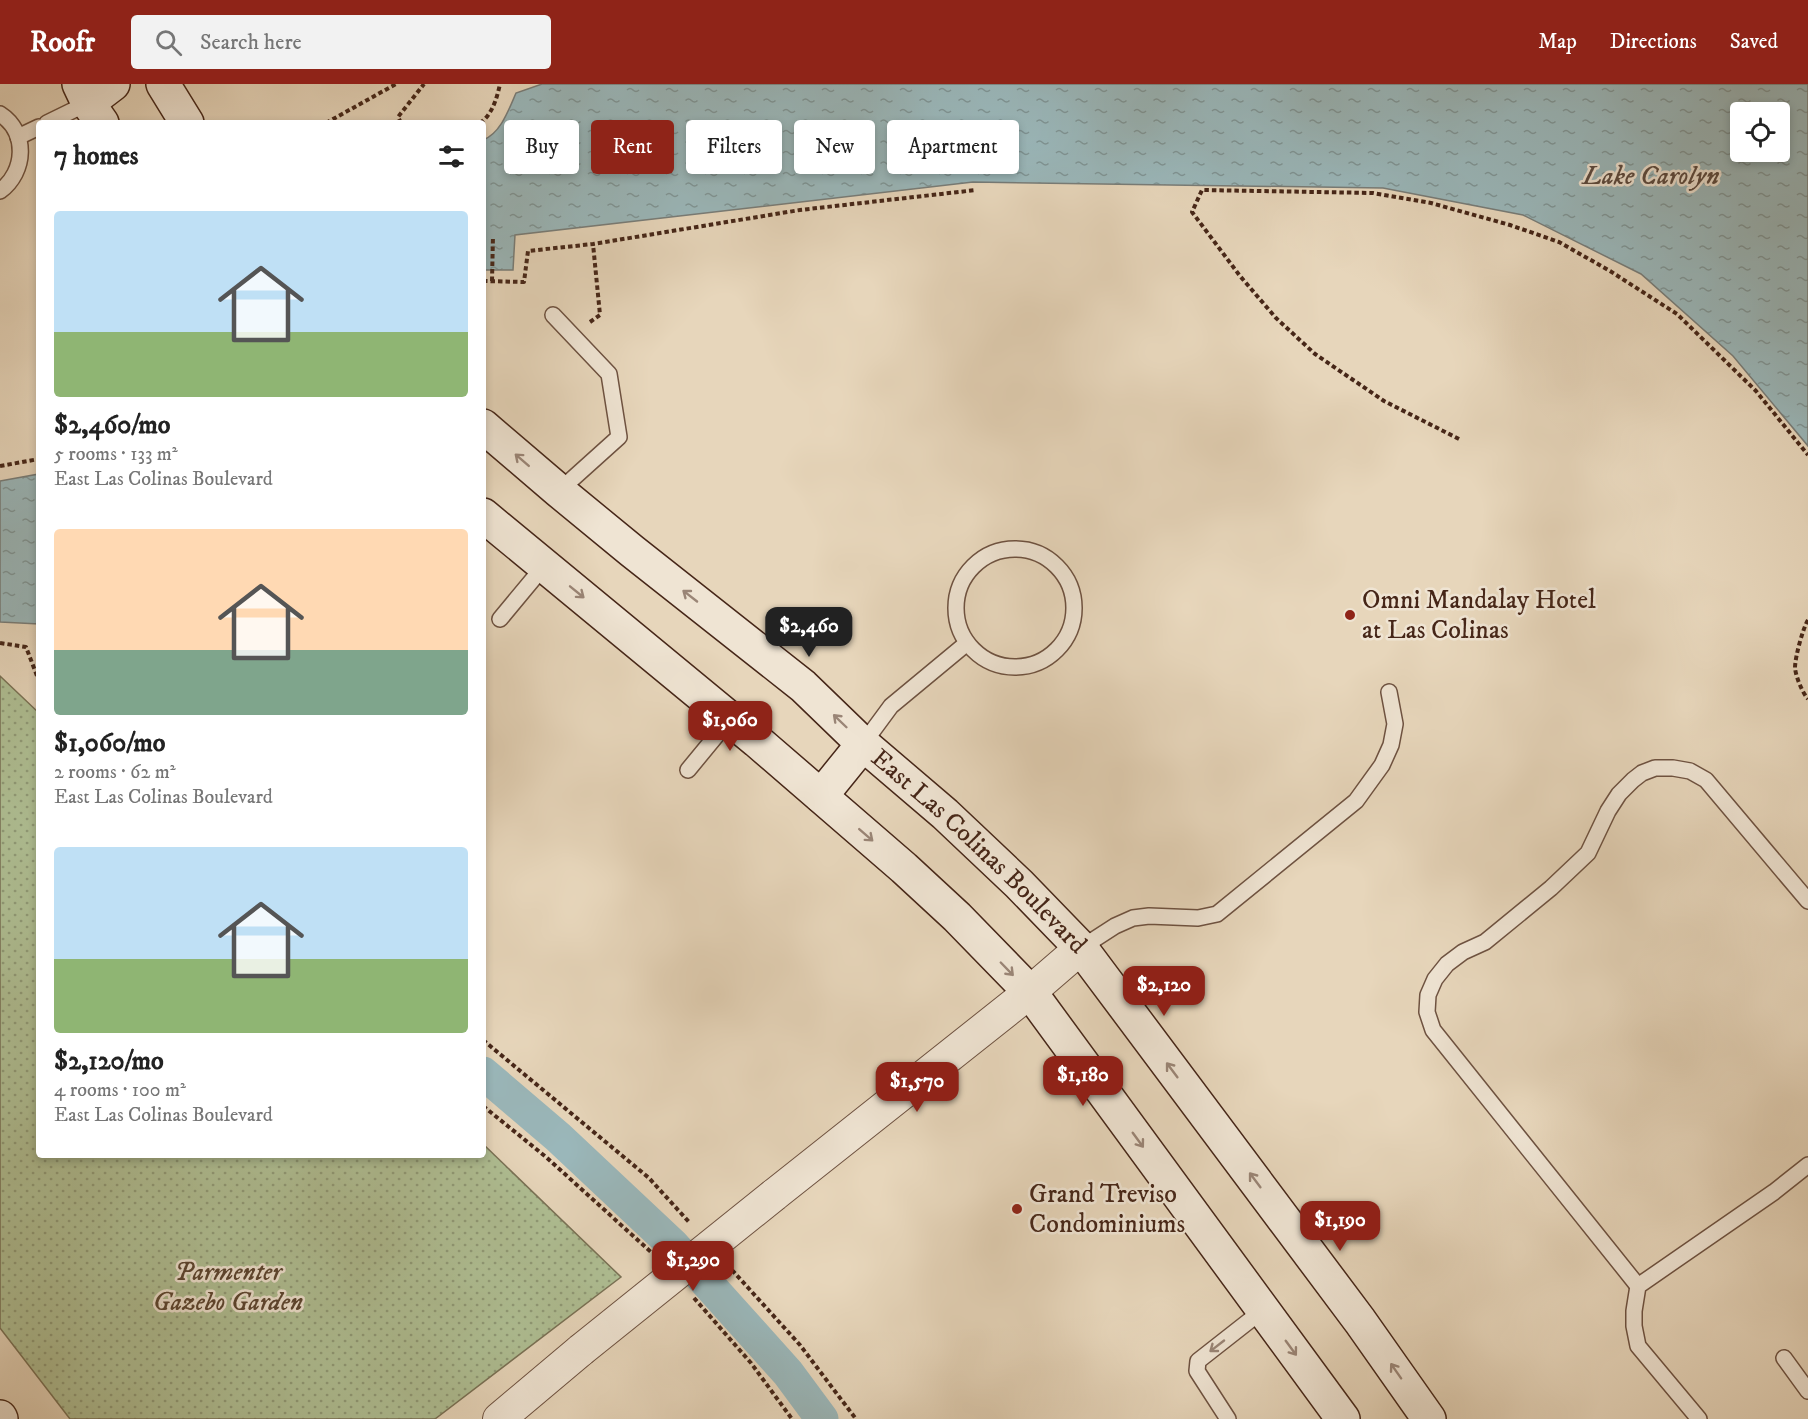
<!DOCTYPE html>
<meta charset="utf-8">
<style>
body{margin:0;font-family:"IM FELL DW Pica",serif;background:#f2f2f2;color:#222;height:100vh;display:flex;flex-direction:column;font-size:22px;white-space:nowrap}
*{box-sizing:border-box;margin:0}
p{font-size:20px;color:#767676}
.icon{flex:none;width:33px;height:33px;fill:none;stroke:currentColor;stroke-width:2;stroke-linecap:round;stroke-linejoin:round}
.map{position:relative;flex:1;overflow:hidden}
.panel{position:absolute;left:36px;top:36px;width:450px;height:1038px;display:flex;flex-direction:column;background:#fff;border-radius:6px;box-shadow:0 3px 9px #0003}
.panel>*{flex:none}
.guide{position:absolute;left:504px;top:36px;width:570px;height:54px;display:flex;gap:12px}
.tools{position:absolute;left:1730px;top:18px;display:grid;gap:12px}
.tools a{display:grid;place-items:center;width:60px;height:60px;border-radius:6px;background:#fff;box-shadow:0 3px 9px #0003;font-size:30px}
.price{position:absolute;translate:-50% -51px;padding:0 14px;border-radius:12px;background:#8f2418;color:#fff;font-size:20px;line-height:39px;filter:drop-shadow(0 2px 3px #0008)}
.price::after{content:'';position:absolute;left:50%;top:36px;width:18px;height:14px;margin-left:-9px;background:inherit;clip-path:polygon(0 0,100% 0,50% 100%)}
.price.current{background:#222;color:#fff}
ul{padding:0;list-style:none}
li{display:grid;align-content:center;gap:12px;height:318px;padding:0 18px}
li span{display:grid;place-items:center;height:186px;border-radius:6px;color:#555}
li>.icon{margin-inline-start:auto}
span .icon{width:108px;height:108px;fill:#fffc;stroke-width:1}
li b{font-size:26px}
h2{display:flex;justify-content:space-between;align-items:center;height:72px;padding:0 18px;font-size:26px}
.tag{padding:0 21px;border-radius:6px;background:#fff;box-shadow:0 3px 9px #0003;font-size:21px;line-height:54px}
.tag.current{background:#8f2418;color:#fff}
header{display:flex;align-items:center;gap:36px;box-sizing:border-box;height:84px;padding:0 30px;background:#8f2418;color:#fff}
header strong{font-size:28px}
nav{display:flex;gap:33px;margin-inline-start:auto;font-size:21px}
.search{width:420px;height:54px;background:#f2f2f2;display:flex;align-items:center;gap:15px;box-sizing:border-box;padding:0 21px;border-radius:6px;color:#767676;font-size:22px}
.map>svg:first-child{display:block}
</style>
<header>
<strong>Roofr</strong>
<div class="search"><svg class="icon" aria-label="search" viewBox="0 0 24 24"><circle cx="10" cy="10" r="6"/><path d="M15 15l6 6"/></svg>Search here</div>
<nav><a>Map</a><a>Directions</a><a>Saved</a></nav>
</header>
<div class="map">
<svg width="1808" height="1335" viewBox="0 0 1808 1335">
<defs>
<pattern id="park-dots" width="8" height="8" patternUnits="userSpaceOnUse" patternTransform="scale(1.5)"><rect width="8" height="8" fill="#afbf94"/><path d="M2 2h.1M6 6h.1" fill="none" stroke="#909b78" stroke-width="1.8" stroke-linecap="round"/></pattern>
<pattern id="water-ripples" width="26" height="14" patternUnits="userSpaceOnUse" patternTransform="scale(1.5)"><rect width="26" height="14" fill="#9ab7ba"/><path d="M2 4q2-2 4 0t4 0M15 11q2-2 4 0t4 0" fill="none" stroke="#7f9596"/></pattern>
</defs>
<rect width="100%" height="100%" fill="#e7d6bb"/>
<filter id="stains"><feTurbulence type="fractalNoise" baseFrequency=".00333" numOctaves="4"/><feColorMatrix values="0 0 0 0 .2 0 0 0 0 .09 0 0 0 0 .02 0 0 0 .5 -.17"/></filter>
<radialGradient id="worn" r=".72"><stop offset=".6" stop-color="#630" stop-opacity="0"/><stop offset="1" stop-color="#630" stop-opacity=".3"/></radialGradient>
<path fill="url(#park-dots)" stroke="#7a7256" stroke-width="1.5" d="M0,592L39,629V1071H483V1060L621,1193L435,1335H70L0,1244Z"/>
<g fill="url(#water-ripples)" stroke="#787d79" stroke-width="1.5" fill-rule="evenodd">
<path d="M542,0H1808V362L1733,272L1641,190L1523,131L1383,104L973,98L515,151L513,186H483V56C501,49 509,25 516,9ZM1740,28H1779V68H1740Z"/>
<path d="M39,390V540L0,538V397Z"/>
</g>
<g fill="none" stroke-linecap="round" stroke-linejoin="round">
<path stroke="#9ab7ba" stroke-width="33" d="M483,989L558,1053L673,1161L788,1289L822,1335"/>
<g stroke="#6e5241" stroke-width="18">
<g id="service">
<path d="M0,30C28,48 26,88 0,107"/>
<path d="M47,39L88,19"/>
<path d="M18,53L39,43"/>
<path d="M553,231L609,290L619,353L559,407"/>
<circle cx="1015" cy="524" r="59"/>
<path d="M500,535L544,482"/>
<path d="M863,660L891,622L967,559"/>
<path d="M688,686L730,635"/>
<path d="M1081,864L1115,842L1133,834L1149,832L1198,834L1217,830L1356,717L1382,681L1391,661L1395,640L1389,608"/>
<path d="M1638,1202L1433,946L1427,928L1428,911L1435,895L1447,880L1463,868L1485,858L1551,804L1588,769L1608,727L1619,710L1633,696L1642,689L1655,684H1673L1690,687L1706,696L1808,817"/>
<path d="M1784,1274L1808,1307"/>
<path d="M1228,1335L1197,1287L1198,1277L1263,1226"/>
<path d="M1699,1335L1638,1262L1634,1242V1227L1638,1202L1774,1108L1808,1081"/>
</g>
</g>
<g stroke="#6e5241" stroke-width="34">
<g id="minor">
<path d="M774,1111L1030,908L1081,864"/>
<path d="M499,1335L581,1266"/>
</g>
</g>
<g stroke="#462618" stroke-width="36">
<g id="secondary">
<path d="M79,0L88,19L102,39"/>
<path d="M163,0L187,39"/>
<path d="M88,19L113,0"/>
<path id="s1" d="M483,342L559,407L632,467L803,602L863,660L945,730L1019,800L1081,864L1360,1237L1429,1335"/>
<path d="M483,431L757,657L904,784L957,833L1030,908L1343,1335"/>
<path d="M821,712L863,660"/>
<path d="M0,1333L1,1335"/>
</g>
</g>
<g stroke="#462618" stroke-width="4" stroke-dasharray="4.5 3" stroke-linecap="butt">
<path d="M326,39L396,0"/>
<path d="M401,39L398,33L424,0"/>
<path d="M480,39C492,31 497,14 500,0"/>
<path d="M483,197L524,198L528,167L593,160L800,126L976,106"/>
<path d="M492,197L493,152"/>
<path d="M590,238L600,231L593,160"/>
<path d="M1459,355L1384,317L1315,270L1276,234L1240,192L1192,128L1202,106L1373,109L1431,119L1510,141L1559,158L1610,187L1677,230L1756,307L1808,371"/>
<path d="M0,382L39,375"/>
<path d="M1808,536C1803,544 1795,573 1795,584C1796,593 1802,608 1808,615"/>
<path d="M0,559L26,563L39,597"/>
<path d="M483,956L649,1094L689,1138"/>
<path d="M483,1022L546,1073L652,1169"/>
<path d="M732,1186L800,1261L856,1335"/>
<path d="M694,1214L751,1279L792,1335"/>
</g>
<use href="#service" stroke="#efe4d3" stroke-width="15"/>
<use href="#minor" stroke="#efe4d3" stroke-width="32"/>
<use href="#secondary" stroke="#efe4d3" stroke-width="33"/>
<g stroke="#6e5241" stroke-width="34" stroke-linecap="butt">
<path id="minor-bridge" d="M581,1266L774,1111"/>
</g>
<use href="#minor-bridge" stroke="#efe4d3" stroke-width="32"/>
</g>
<defs><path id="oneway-shaft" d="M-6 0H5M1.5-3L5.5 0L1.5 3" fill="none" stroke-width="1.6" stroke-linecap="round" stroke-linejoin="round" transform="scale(1.5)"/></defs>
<g stroke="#9a8576">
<use href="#oneway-shaft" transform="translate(522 376) rotate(-139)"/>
<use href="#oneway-shaft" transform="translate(577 508) rotate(39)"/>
<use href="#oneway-shaft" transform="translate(690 512) rotate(-142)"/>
<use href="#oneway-shaft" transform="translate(840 637) rotate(-136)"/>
<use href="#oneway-shaft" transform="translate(866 751) rotate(41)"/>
<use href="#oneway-shaft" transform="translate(1007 885) rotate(46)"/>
<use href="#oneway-shaft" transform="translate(1172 986) rotate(-127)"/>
<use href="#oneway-shaft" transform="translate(1138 1056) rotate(54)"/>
<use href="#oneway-shaft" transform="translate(1255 1096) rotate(-127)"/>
<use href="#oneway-shaft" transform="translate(1217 1262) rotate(142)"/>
<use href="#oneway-shaft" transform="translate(1291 1264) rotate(54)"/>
<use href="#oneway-shaft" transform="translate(1396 1287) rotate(-125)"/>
</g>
<g fill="#8f2418" stroke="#efe4d3" stroke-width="2">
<circle cx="1350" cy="531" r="6"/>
<circle cx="1017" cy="1125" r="6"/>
</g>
<g text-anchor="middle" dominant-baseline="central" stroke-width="5" stroke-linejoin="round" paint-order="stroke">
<g font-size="26" fill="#462618" stroke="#efe4d3" text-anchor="start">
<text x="1362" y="516">Omni Mandalay Hotel<tspan x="1362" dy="30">at Las Colinas</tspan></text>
<text x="1029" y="1110">Grand Treviso<tspan x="1029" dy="30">Condominiums</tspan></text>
</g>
<g font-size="26" fill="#462618" stroke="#efe4d3">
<text stroke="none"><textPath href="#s1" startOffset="654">East Las Colinas Boulevard</textPath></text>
</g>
<g font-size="26" font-style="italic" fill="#5b4531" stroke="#efe4d3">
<text x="228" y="1188">Parmenter<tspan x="228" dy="30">Gazebo Garden</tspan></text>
</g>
<g font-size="27" font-style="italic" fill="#5b4a40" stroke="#efe4d3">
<text x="1651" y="92">Lake Carolyn</text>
</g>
</g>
<rect width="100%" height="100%" filter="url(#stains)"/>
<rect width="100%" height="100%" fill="url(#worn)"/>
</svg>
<div class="tools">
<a><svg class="icon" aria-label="locate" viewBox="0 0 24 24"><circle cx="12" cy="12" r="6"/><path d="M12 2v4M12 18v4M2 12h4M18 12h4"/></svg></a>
</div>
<b class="price current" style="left:809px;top:574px">$2,460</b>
<b class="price" style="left:730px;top:668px">$1,060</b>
<b class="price" style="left:1164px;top:933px">$2,120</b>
<b class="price" style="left:1083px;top:1023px">$1,180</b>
<b class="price" style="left:917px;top:1029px">$1,570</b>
<b class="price" style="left:1340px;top:1168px">$1,190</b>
<b class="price" style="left:693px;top:1208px">$1,290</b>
<div class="guide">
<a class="tag">Buy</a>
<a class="tag current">Rent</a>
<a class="tag">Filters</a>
<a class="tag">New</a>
<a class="tag">Apartment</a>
</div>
<section class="panel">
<h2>7 homes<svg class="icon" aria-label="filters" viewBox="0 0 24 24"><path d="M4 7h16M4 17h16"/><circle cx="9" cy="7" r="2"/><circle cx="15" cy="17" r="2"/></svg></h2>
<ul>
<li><span style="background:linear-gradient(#bfe0f5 65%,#8fb573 0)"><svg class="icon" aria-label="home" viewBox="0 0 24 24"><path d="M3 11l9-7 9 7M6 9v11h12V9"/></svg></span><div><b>$2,460/mo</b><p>5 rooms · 133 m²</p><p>East Las Colinas Boulevard</p></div></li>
<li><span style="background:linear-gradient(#ffd9b3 65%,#7fa58c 0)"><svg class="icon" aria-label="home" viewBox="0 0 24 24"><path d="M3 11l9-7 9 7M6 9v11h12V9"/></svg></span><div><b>$1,060/mo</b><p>2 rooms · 62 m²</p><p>East Las Colinas Boulevard</p></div></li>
<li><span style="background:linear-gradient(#bfe0f5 60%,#8fb573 0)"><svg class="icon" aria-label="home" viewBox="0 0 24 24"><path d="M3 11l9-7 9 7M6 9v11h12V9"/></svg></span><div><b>$2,120/mo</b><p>4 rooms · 100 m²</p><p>East Las Colinas Boulevard</p></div></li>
</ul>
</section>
</div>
